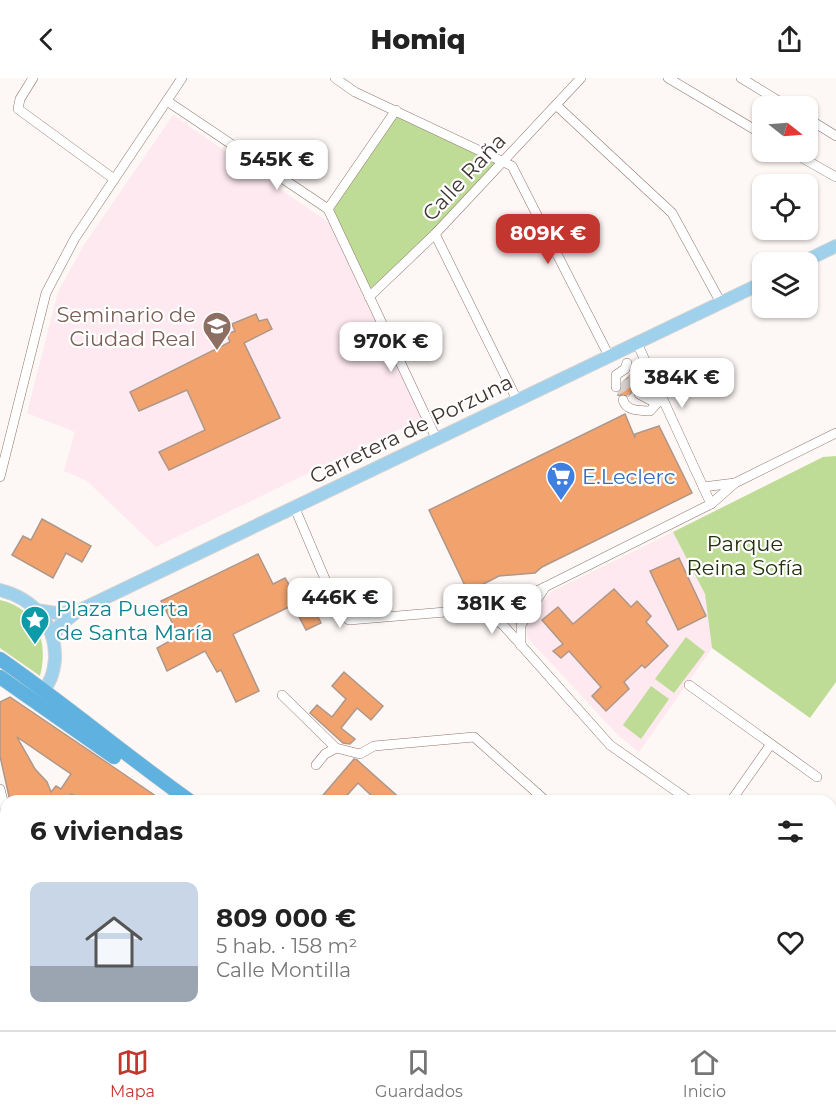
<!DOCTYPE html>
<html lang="es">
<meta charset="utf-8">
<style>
body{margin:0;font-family:Montserrat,sans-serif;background:#f6f6f6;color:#222;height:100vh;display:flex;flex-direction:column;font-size:22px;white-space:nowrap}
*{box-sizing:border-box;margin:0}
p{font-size:20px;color:#767676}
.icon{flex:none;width:33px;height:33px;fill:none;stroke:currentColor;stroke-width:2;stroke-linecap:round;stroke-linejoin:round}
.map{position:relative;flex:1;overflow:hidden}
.drawer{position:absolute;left:0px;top:717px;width:837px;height:236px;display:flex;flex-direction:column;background:#fff;border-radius:18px 18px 0 0;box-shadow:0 2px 4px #0004}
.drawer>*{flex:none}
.needle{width:39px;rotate:107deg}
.fabs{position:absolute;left:752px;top:18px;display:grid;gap:12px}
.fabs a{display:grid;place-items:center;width:66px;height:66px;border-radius:12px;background:#fff;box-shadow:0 2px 4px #0004;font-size:30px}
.price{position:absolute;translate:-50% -51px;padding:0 14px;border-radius:12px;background:#fff;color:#222;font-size:20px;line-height:39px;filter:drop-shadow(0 2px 3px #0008)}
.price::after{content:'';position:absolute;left:50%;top:36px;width:18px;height:14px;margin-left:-9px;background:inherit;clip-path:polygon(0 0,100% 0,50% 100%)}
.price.selected{background:#c3352f;color:#fff}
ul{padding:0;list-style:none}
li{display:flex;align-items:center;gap:18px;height:150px;padding:0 30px}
li span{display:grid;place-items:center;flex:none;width:168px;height:120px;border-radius:12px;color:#555}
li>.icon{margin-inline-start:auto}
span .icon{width:72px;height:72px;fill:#fffc;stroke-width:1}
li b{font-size:26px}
h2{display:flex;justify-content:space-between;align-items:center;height:72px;padding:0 30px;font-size:26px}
header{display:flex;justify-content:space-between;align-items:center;height:78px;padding:0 30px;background:#fff;font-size:27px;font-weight:800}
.tabs{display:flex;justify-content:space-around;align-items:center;height:84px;border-top:2px solid #e0e0e0;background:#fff;font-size:16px;color:#767676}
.tabs a{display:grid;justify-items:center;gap:3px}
.tabs .selected{color:#c3352f}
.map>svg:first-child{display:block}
</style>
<header><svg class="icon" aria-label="back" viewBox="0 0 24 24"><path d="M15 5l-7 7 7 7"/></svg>Homiq<svg class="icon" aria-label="share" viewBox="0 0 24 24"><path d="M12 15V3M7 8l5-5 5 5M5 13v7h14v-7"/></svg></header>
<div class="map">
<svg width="836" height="952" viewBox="0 0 836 952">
<rect width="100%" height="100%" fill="#fdf7f5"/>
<g fill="#fde9ef">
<path d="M173,37L329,145L422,340L156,469L87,403L64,393L75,354L27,335L58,214L84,167Z"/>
<path d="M673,454L705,516L712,570L639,674L618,657L527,559L526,548L551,514Z"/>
</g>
<g fill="#bfdc96">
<path d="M396,32L504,82L369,219L328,131Z"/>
<path d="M836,378V604L810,640L712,570L705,516L673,454L823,379Z"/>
<path d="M0,522C37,530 49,565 40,598L0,570Z"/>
<path d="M686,559L705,574L674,615L655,601Z"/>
<path d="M651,608L669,621L641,661L623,647Z"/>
</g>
<g fill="#f2a36d" stroke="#ae9789" stroke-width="1.5" fill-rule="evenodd">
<path d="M256,236L259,243L267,241L272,251L244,265L280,340L169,392L159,374L205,352L187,312L139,333L130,314L230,264L227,256L235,253L232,246Z"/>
<path d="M634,294L638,302L632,306V314L628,318L618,317L623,304Z"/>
<path d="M625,336L635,360V356L659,348L692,415L542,489L535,495L499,498L468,514L429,432Z"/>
<path d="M42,441L91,468L82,484L66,475L53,500L12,477L23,458L31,462Z"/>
<path d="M258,476L273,506L285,500L294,515L304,511L321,545L306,552L293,527L233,556L259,613L236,624L221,592L217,594L205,573L167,593L157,570L179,558L161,523Z"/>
<path d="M679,480L706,538L678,552L650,493Z"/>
<path d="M614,511L631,529L637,523L651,538L646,544L668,568L645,590L642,587L624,604L629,611L606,633L592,618L601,609L569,573L561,580L553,573L563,566L542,542L558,529L573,546Z"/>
<path d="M344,594L383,628L371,642L357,630L341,650L355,661L350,666L343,665L310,635L317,627L332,639L346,621L332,608Z"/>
<path d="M10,619L109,686L163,723H90L71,716L64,723H10L0,678V624ZM17,659L71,696L61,711L56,708L51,714L47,704L35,691Z"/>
<path d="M354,681L357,682L403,723H371L374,720L358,705L342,723H318Z"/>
</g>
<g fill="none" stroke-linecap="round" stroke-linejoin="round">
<g stroke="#d7d0ce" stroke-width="9" stroke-dasharray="9 4.5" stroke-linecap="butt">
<path d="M632,296L638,309"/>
<path d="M625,302L632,314"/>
<path d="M618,307L626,320"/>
</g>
<g stroke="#90776d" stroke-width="10">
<g id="minor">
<path d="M33,0L20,21L18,31L114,101"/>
<path d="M335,0L355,14L512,88L609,278"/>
<path d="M668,0L762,56"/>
<path d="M741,0L787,28"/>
<path d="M167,23L328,131L436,360"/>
<path d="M556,27L672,135L721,225"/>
<path d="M807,40L836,58"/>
<path d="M792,74L836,99"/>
<path d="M328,131L396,32"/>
<path d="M435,156L517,322"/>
<path d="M369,219L435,156L581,0"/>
<path d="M637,265L711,426"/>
<path d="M616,309V297L625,291L627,285"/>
<path d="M638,309L639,316L652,323L661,319"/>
<path d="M623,322C627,334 640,332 650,333L660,322"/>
<path d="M0,399L46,215L75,160L182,0"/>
<path d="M703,409L735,405"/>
<path d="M294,428L339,534L349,542L470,532L485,535L503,547L610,667L690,723"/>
<path d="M479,531L505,528L545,509L711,426L735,405L836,355"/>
<path d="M521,568V547L545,509"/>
<path d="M689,607L817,699"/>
<path d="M282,617L336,670"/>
<path d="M316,687L325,676L336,670L360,676L374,668L474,659L546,723"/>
<path d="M0,711L6,735"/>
<path d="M731,723L771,666"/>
<path d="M0,796L6,800"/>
<path d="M831,822L836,831"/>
<path d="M0,827L6,824"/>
<path d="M831,909L836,906"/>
<path d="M211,946L219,952"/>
<path d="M42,952L46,946"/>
<path d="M140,952L143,946"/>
<path d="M318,952L323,946"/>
<path d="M578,952L582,946"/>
<path d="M756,952L766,946"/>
</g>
</g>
<g stroke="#d5d2d1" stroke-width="14">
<g id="major">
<path d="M803,184L836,168"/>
<path d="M0,512C33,520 56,546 55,581C54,592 52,603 44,611L34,614"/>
<path d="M36,532L56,535L74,534"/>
<path d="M53,560L59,548L78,533L762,205"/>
</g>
</g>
<g stroke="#d5d2d1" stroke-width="15">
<g id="highway">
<path d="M0,581C65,626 125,677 190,723"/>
<path d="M0,599L114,679"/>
<path d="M490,946L497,952"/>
</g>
</g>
<use href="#minor" stroke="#fff" stroke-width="9"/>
<use href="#major" stroke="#9fd1ec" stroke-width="12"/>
<use href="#highway" stroke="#5fb2e0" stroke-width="14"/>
</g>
<defs>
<g id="school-pin" transform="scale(1.5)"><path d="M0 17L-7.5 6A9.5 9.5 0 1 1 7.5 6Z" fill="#8d6e63" stroke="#fff"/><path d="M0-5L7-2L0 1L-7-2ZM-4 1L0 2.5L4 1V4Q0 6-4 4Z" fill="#fff"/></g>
<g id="supermarket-pin" transform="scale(1.5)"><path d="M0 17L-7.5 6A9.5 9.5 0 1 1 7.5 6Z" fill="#3f7fe0" stroke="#fff"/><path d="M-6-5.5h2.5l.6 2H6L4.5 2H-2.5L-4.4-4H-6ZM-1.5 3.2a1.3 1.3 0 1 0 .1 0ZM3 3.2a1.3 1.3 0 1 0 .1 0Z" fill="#fff"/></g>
<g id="sight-pin" transform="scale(1.5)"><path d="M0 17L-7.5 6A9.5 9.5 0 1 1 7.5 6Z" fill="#0f9aa8" stroke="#fff"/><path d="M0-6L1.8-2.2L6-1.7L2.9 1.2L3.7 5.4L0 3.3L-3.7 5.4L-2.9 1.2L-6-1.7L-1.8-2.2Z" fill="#fff"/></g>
</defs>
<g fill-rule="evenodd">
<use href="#school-pin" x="217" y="248"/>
<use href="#supermarket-pin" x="561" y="398"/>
<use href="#sight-pin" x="35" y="542"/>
</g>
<g text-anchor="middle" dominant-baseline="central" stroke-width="4.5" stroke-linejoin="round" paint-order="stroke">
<g font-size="21" fill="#3f3430" stroke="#fff">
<text transform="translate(464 99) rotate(-47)">Calle Raña</text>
<text transform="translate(411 351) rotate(-26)">Carretera de Porzuna</text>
</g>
<g font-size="21" fill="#785e54" stroke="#fff" text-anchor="end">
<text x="196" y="236">Seminario de<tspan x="196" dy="24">Ciudad Real</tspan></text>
</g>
<g font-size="21" fill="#366cbe" stroke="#fff" text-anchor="start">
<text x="582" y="398">E.Leclerc</text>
</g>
<g font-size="21" fill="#23300d" stroke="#fff">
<text x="745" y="465">Parque<tspan x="745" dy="24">Reina Sofía</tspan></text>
</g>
<g font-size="21" fill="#0d838f" stroke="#fff" text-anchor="start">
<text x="56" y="530">Plaza Puerta<tspan x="56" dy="24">de Santa María</tspan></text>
</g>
</g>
</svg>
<div class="fabs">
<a><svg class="needle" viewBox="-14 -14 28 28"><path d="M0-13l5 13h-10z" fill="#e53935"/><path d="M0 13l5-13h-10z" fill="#767676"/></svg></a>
<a><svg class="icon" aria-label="locate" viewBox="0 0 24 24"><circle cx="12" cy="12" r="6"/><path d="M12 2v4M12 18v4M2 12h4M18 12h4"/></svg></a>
<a><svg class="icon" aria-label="layers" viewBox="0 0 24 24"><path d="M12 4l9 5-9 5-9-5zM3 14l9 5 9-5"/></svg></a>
</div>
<b class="price" style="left:277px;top:113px">545K €</b>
<b class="price selected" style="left:548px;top:187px">809K €</b>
<b class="price" style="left:391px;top:295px">970K €</b>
<b class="price" style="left:682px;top:331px">384K €</b>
<b class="price" style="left:340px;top:551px">446K €</b>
<b class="price" style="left:492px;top:557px">381K €</b>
<section class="drawer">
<h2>6 viviendas<svg class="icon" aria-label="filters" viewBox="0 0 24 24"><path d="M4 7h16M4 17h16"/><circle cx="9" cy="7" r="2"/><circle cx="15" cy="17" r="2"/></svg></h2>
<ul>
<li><span style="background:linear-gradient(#c9d6e8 70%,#9aa5b1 0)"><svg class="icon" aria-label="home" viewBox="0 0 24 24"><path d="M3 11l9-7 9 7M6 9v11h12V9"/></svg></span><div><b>809 000 €</b><p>5 hab. · 158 m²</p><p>Calle Montilla</p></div><svg class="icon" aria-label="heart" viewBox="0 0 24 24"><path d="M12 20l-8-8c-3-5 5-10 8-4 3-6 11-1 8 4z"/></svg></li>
</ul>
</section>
</div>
<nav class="tabs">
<a class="selected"><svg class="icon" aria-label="map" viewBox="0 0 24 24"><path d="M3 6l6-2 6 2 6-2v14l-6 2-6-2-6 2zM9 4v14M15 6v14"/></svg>Mapa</a>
<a><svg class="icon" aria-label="saved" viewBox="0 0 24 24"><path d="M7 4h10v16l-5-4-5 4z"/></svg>Guardados</a>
<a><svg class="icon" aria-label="home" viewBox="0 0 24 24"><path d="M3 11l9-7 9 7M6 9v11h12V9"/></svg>Inicio</a>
</nav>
